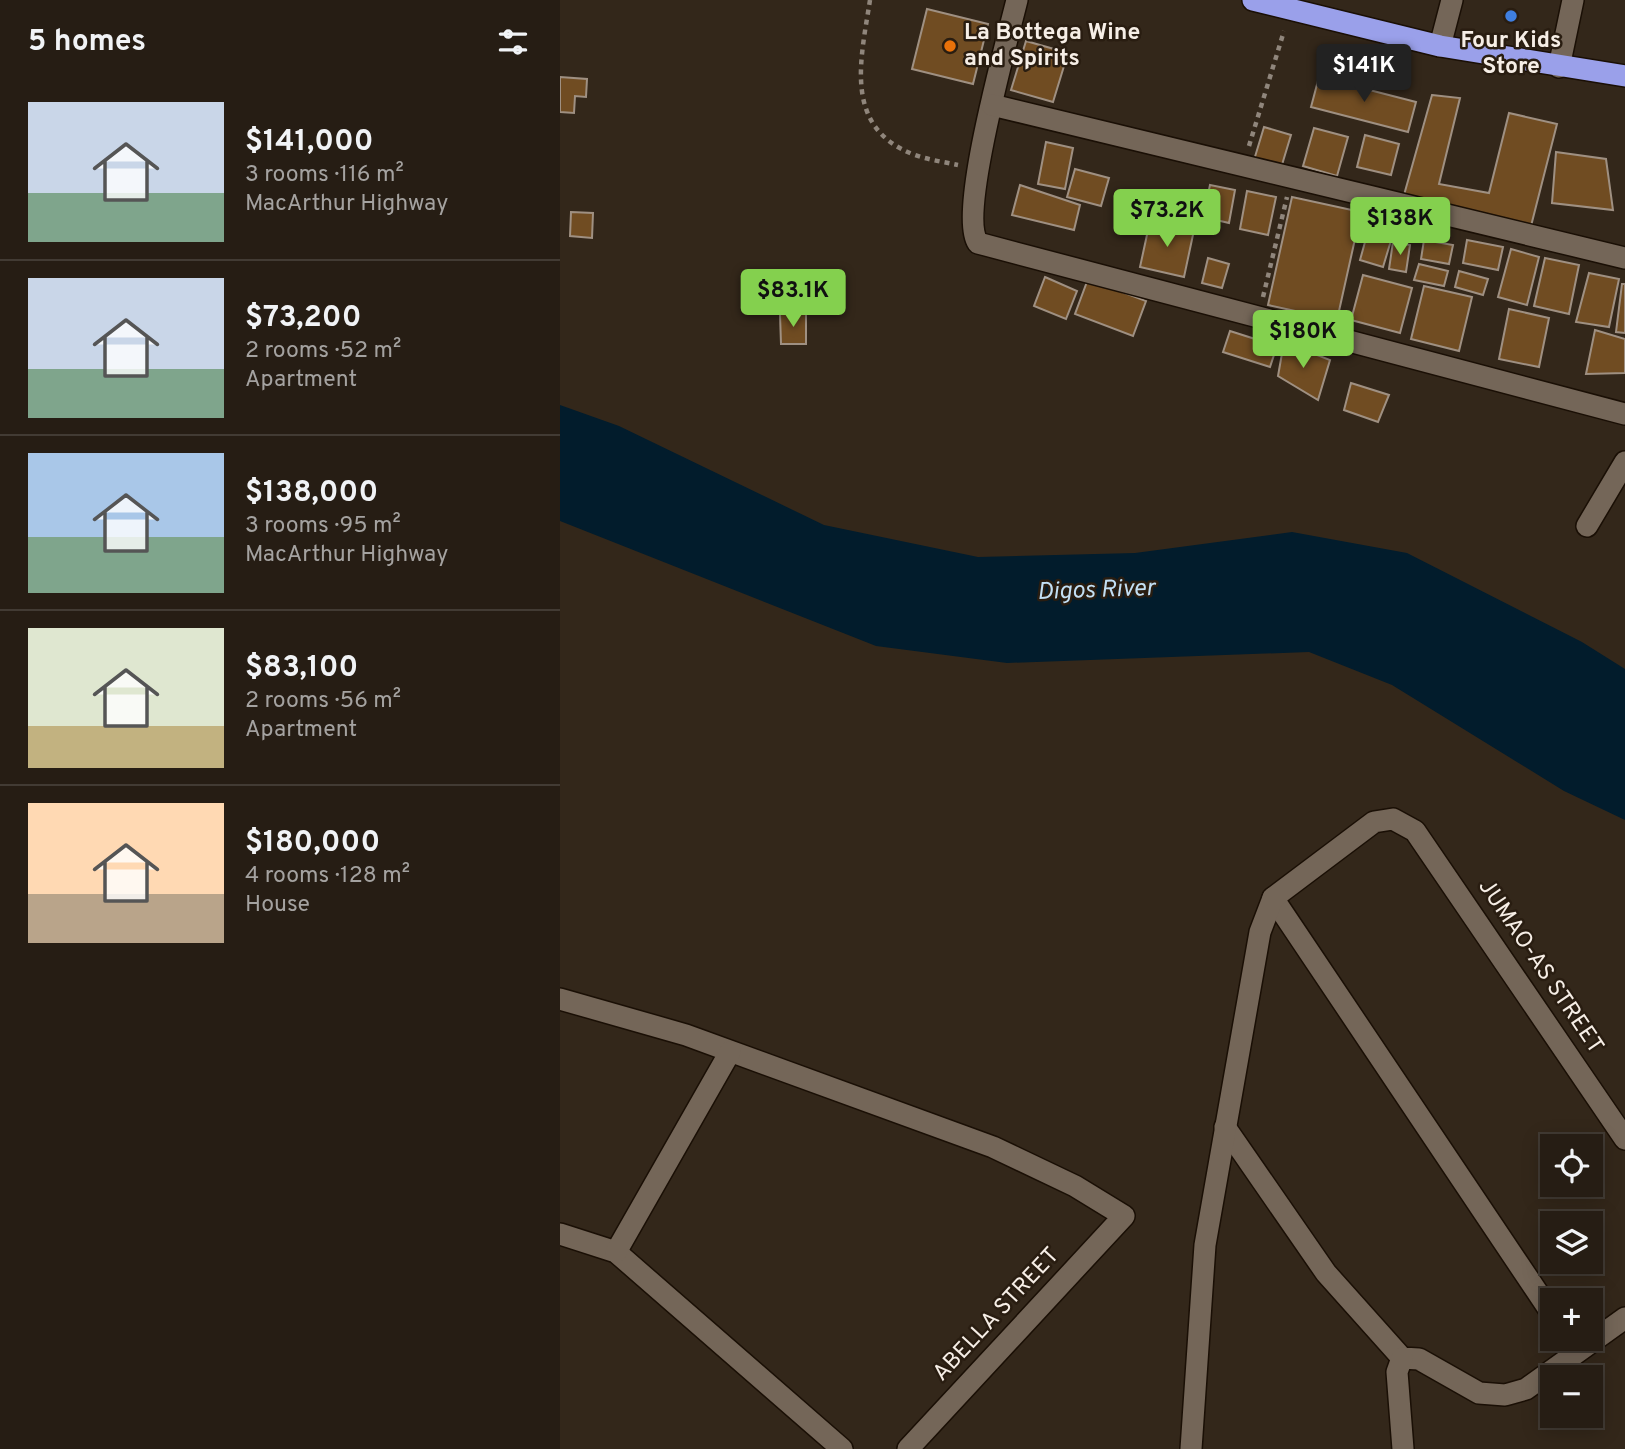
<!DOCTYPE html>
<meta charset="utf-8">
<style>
body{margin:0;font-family:Overpass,sans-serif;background:#322a22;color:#f1f3f6;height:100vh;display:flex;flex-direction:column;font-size:26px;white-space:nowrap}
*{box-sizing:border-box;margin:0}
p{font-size:23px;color:#a4a2a0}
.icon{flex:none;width:38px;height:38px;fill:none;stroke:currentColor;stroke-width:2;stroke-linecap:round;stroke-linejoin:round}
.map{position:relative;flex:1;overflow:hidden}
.panel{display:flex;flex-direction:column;background:#261d14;width:560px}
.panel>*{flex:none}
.buttons{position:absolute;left:980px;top:1134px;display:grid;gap:14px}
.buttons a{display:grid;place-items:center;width:63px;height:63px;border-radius:0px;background:#261d14;box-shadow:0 4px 18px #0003,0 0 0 2px #423b34;font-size:35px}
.price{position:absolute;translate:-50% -60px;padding:0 16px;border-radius:7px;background:#84d04e;color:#111;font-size:23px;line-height:46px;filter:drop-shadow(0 2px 4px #0008)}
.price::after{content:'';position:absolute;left:50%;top:42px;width:21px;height:16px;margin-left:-10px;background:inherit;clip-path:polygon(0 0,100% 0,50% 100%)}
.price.on{background:#222;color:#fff}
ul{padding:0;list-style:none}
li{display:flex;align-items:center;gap:21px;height:175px;padding:0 28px}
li+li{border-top:2px solid #423b34}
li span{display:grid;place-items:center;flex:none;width:196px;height:140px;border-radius:0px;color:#555}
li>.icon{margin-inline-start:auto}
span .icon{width:84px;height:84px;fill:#fffc;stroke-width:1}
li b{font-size:30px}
h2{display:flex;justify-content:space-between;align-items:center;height:84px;padding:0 28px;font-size:30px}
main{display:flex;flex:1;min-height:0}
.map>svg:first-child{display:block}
</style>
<main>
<section class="panel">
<h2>5 homes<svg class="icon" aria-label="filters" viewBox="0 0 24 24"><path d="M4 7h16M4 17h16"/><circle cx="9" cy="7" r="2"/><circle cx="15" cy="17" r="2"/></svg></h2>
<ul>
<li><span style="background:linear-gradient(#c9d6e8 65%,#7fa58c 0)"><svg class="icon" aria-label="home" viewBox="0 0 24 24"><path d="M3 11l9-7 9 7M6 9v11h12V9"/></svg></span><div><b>$141,000</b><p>3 rooms · 116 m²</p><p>MacArthur Highway</p></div></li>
<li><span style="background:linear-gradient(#c9d6e8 65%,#7fa58c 0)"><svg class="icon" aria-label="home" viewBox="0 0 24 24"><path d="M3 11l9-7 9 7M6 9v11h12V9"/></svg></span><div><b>$73,200</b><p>2 rooms · 52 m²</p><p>Apartment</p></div></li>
<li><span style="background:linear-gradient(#a9c7e8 60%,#7fa58c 0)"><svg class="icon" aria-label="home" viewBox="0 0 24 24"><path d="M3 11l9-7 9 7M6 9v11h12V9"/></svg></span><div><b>$138,000</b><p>3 rooms · 95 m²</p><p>MacArthur Highway</p></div></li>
<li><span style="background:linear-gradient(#dfe7d0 70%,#c2b280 0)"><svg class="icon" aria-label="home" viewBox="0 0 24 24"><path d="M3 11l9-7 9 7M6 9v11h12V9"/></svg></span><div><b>$83,100</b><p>2 rooms · 56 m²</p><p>Apartment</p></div></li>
<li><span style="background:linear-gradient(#ffd9b3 65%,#b9a48a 0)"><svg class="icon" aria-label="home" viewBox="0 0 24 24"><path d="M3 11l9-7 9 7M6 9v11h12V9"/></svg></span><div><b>$180,000</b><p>4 rooms · 128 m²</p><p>House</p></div></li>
</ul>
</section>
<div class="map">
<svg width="1065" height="1449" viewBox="0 0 1065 1449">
<rect width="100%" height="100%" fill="#33271a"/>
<path fill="#021c2c" d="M0,405L59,426L264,525L418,557L575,553L732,532L847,553L1022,642L1065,669V820L1004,791L832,685L749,652L447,663L316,646L0,521Z"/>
<g fill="#704c22" stroke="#9f9082" stroke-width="2">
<path d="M367,9L428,24L413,84L352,69Z"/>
<path d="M466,41L508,53L493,102L451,90Z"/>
<path d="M0,77L27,79L26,97L15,96L14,113L0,112Z"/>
<path d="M759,77L856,102L848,132L751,107Z"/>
<path d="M872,95L900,98L879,184L929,193L949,113L997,124L971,226L844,195Z"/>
<path d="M704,127L731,135L721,168L694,160Z"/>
<path d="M754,128L788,137L777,176L743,166Z"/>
<path d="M805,135L839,144L831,175L797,167Z"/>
<path d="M486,142L513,148L505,189L478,184Z"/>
<path d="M996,152L1046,159L1053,210L992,203Z"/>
<path d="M515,169L549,178L541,206L507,197Z"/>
<path d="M460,185L520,205L514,230L452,215Z"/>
<path d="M650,185L675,190L669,223L643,217Z"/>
<path d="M687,191L716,197L708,235L680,229Z"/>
<path d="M732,197L801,212L777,320L708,305Z"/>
<path d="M11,212L33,213L32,238L10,236Z"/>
<path d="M812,217L836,224L823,267L800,260Z"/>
<path d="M590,221L634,230L624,277L580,267Z"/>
<path d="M864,240L893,245L889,264L861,259Z"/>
<path d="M907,240L943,247L938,270L903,263Z"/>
<path d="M833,242L850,245L846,272L829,269Z"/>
<path d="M951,249L979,257L967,305L938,297Z"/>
<path d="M648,258L669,264L662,288L642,283Z"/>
<path d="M985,258L1019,265L1009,314L974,306Z"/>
<path d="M859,264L888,271L884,286L854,280Z"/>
<path d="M899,271L928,279L923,295L895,287Z"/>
<path d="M1029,273L1059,279L1049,327L1016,322Z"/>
<path d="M803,275L852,288L840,333L791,320Z"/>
<path d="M485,277L517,291L506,319L474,306Z"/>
<path d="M528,279L586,301L573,336L515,314Z"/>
<path d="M1062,284H1065V333L1056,332Z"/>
<path d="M864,286L912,297L899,351L851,339Z"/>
<path d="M949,309L989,318L979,367L939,359Z"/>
<path d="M220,314H246V344H221Z"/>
<path d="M1035,330L1065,339V373L1026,374Z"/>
<path d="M670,331L717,346L710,367L663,352Z"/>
<path d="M724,342L770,360L758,400L718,376Z"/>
<path d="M791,383L829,395L818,422L784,410Z"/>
</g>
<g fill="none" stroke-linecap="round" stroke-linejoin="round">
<g stroke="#1a0f05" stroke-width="24">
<g id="street">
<path d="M457,0C447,41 398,214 418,243L1065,414"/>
<path d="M880,46L892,0"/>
<path d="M999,67L1013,0"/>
<path d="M432,105L1065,258"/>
<path d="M1027,526L1065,462"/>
<path d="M713,898L992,1314"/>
<path d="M0,999L126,1035L433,1147L515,1186L564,1216L348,1449"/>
<path d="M665,1127L766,1273L842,1358L859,1359L919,1393L945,1395L966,1389L1065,1318"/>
<path d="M0,1234L56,1252L282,1449"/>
<path d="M56,1252L170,1052"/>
<path d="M842,1358L837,1372L843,1449"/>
<path d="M631,1449L645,1245L700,932L713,898L814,822L833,819L855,831L1065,1139"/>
</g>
</g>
<g stroke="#1a0f05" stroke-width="24">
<path id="highway" d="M693,0L880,46L1065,76"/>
</g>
<g stroke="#90867c" stroke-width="4.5" stroke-dasharray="5 5" stroke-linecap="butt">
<path d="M310,0C301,59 282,128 355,155C369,160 384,162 398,165"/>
<path d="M689,146L724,31"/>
<path d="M703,297L727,197"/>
</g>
<use href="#street" stroke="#746658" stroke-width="21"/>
<use href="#highway" stroke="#9aa0ea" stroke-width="21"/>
</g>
<circle fill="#3f7fe0" stroke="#291d11" stroke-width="2.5" cx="951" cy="16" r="7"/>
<circle fill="#e8710a" stroke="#291d11" stroke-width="2.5" cx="390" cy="46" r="7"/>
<g text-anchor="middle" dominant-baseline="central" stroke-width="5" stroke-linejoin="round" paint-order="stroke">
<g font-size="23" font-weight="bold" fill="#f6eee6" stroke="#291d11" text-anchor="start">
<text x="404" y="33">La Bottega Wine<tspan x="404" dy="26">and Spirits</tspan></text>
<text x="951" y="41" text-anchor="middle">Four Kids<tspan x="951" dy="26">Store</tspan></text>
</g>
<g font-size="23" fill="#f6eee6" stroke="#291d11">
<text transform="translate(980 967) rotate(56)">JUMAO-AS STREET</text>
<text transform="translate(437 1315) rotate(-47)">ABELLA STREET</text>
</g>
<g font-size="24" font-style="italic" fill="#c2dff4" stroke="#291d11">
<text transform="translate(536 591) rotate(-2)">Digos River</text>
</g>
</g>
</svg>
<div class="buttons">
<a><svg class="icon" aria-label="locate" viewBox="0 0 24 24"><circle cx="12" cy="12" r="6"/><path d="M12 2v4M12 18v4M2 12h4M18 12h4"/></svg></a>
<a><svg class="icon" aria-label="layers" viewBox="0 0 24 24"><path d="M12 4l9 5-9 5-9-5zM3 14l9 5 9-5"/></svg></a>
<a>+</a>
<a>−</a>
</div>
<b class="price on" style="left:804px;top:104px">$141K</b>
<b class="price" style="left:607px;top:249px">$73.2K</b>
<b class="price" style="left:840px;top:257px">$138K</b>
<b class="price" style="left:233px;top:329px">$83.1K</b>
<b class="price" style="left:743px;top:370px">$180K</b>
</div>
</main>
